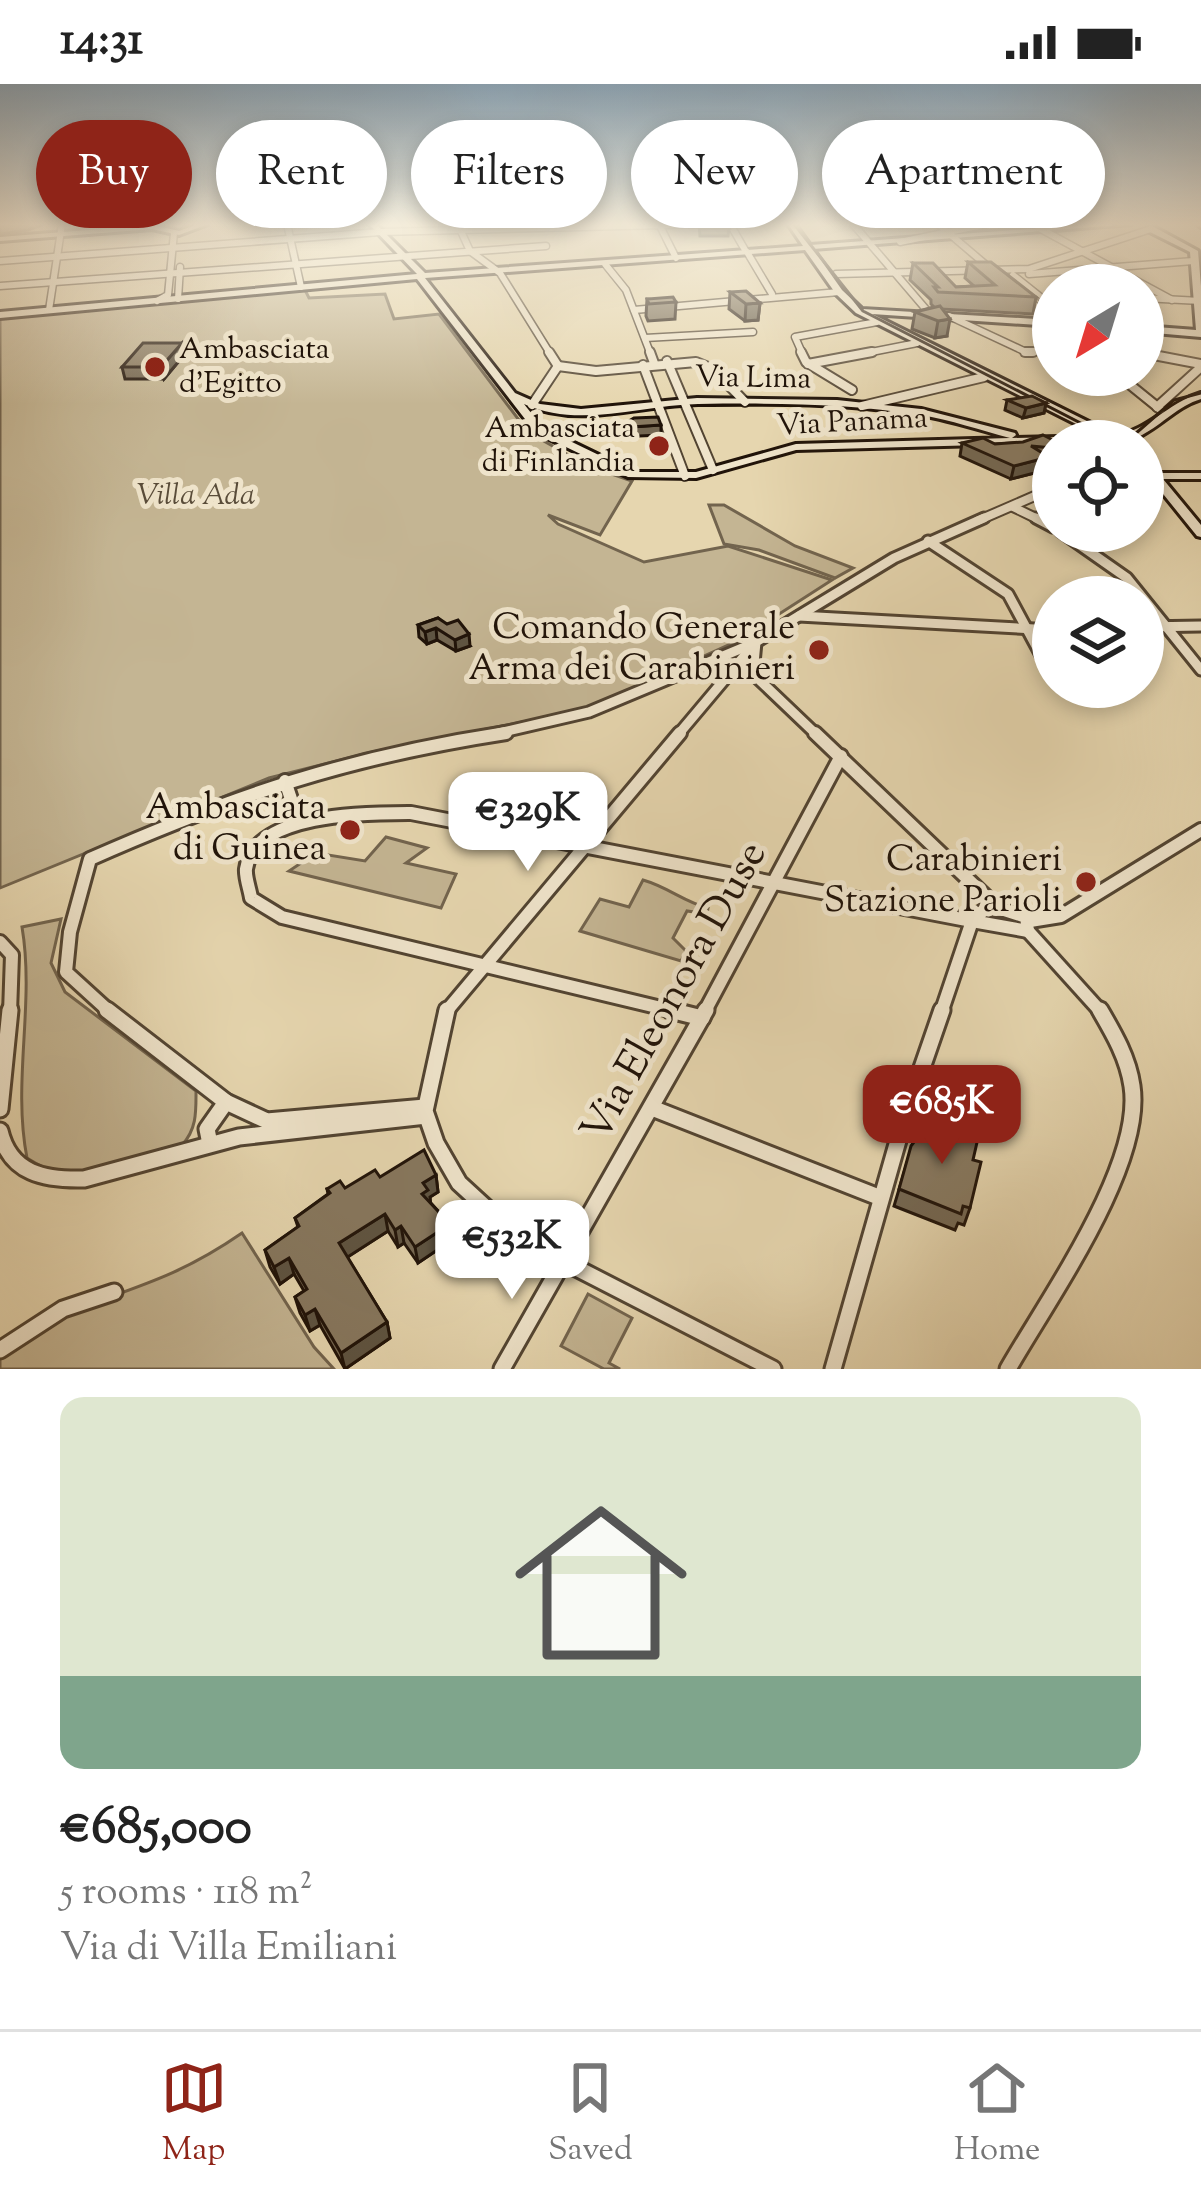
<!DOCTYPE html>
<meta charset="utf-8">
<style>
body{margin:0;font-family:"Sorts Mill Goudy",serif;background:#f6f6f6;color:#222;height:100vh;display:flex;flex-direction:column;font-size:45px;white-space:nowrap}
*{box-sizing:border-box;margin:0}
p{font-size:39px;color:#767676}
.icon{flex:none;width:66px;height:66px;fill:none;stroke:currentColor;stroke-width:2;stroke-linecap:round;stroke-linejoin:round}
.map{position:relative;height:1285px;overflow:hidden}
.details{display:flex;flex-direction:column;background:#fff;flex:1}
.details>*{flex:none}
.hud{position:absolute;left:36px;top:36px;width:1131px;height:108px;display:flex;gap:24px}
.needle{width:78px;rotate:218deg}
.tools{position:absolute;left:1032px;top:180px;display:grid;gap:24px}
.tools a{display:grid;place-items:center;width:132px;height:132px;border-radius:50%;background:#fff;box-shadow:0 6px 18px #0003;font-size:60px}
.price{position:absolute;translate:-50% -102px;padding:0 27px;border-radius:24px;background:#fff;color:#222;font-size:39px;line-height:78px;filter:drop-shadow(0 3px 6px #0008)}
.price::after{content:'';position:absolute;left:50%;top:72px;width:36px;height:27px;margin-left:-18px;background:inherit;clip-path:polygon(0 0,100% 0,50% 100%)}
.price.current{background:#8f2418;color:#fff}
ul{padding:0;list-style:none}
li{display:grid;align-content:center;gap:24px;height:636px;padding:0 60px}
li+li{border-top:3px solid #e0e0e0}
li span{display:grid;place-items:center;height:372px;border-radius:24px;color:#555}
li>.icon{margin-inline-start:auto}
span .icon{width:216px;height:216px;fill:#fffc;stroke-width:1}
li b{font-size:51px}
.chip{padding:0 42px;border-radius:54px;background:#fff;box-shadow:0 6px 18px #0003;font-size:42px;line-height:108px}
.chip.current{background:#8f2418;color:#fff}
.status{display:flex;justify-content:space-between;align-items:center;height:84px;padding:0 60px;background:#fff;direction:ltr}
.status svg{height:33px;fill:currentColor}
.tab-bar{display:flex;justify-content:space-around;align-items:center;height:168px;border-top:3px solid #e0e0e0;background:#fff;font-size:33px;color:#767676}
.tab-bar a{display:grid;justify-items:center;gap:6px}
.tab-bar .current{color:#8f2418}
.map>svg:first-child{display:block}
</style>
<div class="status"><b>14:31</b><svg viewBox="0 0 49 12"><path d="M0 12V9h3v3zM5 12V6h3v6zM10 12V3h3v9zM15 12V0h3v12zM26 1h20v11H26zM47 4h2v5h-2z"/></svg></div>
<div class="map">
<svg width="1201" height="1285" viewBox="0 0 1201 1285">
<rect width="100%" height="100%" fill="#e6d6af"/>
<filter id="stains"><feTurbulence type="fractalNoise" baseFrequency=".00167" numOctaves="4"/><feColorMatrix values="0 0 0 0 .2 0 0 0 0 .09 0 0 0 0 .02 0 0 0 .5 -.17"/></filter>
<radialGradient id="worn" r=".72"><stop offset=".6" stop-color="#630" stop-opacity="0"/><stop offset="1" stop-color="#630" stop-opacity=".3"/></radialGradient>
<g fill="#c4b593" stroke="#72644e" stroke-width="3">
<path d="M305,206L309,214L385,210L394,235L439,230L528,348L588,382L632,397L600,451L548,431L558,440L644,478L728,462L832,496L737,557L587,625L372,668L269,694L0,804V232Z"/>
<path d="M709,421H724L795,462L853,484L835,494L759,466L724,460Z"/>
<path d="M386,753L427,764L406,779L456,790L441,824L289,787L316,769L365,777Z"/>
<path d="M643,796C668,803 684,818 708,824L707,830L687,827L673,854L686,867L681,877L580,847L600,815L629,823Z"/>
<path d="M61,835L51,879L65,908L196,1007C196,1027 197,1045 182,1061C165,1079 78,1093 53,1087C44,1085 35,1079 27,1074C12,997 35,920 22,843Z"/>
<path d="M242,1149L314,1263L334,1285H0V1271C20,1258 41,1239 63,1230C134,1203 177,1194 242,1149Z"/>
<path d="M588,1210L632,1234L609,1279L620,1285H604L561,1262Z"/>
</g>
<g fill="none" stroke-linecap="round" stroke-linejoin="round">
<g stroke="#524432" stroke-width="9">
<g id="street-far4">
<path d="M287,140L301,203"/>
<path d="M659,140L676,174"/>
<path d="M730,140L745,166"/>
<path d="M853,140L930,230"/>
<path d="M938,140L992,186"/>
<path d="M1039,144L1172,216"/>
<path d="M1039,144L1058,140"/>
<path d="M460,145L470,167L500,189L551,271"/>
<path d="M900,158L987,140"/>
<path d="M747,168L772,210"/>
<path d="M0,177L380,148L706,140"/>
<path d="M605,180L626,206L651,271"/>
<path d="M836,190L1029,185L1151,145"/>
<path d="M1029,190L1193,177"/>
<path d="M1013,191L1053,223"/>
<path d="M0,202L546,162"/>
<path d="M1026,212L1053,241"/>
<path d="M1143,214L1201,217"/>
<path d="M178,215L180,183"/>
<path d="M157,217L168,211L174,149"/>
<path d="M49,226L62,140"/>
<path d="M634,226L839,208"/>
<path d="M949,232L1026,268L1053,267"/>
<path d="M645,254L753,248"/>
<path d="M1143,269L1152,271"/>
<path d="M803,271L795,253L877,238"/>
<path d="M856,271L917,259"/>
</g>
</g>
<g stroke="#524432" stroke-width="12">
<g id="street-far3">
<path d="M549,268L558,282"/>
<path d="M650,268L654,279"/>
<path d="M801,268L806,278L852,306"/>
<path d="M1025,268H1033"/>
<path d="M1143,269L1201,280"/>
<path d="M667,277L713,386"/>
<path d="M808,280L872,268"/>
<path d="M643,281L685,392"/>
<path d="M558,282L596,287L696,278L713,285L745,318"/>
<path d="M1118,291L1160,325"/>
<path d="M532,321L558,282"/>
<path d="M862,322L984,293"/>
<path d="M1157,323L1201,283"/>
<path d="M1013,423L1042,437"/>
<path d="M977,437L1053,404"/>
</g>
</g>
<g stroke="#524432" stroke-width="15">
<g id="street-far2">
<path d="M1036,434L1053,443"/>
<path d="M1060,447L1127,494L1201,586"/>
<path d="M928,457L1008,510L1043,575"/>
<path d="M799,532L1053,546"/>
<path d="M1143,543L1201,542"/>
<path d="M753,590L818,652"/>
<path d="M753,590L756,558"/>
<path d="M486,652L589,628L752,560"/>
<path d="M677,652L756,558L894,474L984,434"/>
</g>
</g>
<g stroke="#524432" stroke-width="18">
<g id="street-far1">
<path d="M815,649L998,824"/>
<path d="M285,697L299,739"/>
<path d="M998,824L1026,833L1028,847L972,837L984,826Z"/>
<path d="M1030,837L1061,832L1201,746"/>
<path d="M1028,847L1102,929"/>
<path d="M0,858L12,871L10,929"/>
<path d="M111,929L66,888L70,848L90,775C235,711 349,673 506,649"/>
<path d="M445,929L680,649"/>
<path d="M682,929L282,833L251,814C250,806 245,793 246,785C254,728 369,729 411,729L972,837L941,929"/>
<path d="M704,929L841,672"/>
</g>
</g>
<g stroke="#524432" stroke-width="21">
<g id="street">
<path d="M107,926L226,1018L267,1037L425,1023"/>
<path d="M447,926L425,1027L436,1059L459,1099L520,1155L773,1285"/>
<path d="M670,926L702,934"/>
<path d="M652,1024L881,1114"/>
<path d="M0,1025L10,926"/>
<path d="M0,1047C10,1090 45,1096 84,1095L239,1053L426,1032"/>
<path d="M210,1060L207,1045L226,1018"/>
<path d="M0,1266L63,1225L114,1208"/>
<path d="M502,1285L706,926"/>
<path d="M833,1285L903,1039L942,926"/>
<path d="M1008,1285C1048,1215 1144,1081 1132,1002C1128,974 1114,950 1100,926"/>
</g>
</g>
<g stroke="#201309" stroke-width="6">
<g id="secondary">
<path d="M198,140H208L179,151L152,145L0,157V153L152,141L179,147Z"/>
<path d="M369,140H376L425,189L803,162L788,140H795L810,161L1098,140H1131L813,165L842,206L862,225L1053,236V242L872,230L1115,351C1147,348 1167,319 1201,309V315C1178,322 1163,340 1142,351C1116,363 1081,357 1053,357V359L796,366L696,394L628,393L535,348L417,195L0,234V228L417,190ZM805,166L836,210L856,229L1100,352L1012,354L1016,351L1015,349L921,325L837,316L697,314L581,325L540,320L515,309L425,194ZM524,320C579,345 640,321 698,320C772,319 847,319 920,331C951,336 980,346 1010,354L796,360L696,388H634L543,344Z"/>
<path d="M1197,140H1201V143Z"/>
<path d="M1148,143H1154L1198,167L1201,202V253L1143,248V242L1196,246L1190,168L1148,147Z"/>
<path d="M1143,375L1147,376L1158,389H1201V395H1163L1201,441V453L1197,452L1143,385Z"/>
</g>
</g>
<use href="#street-far4" stroke="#efe4cb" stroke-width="6"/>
<use href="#street-far3" stroke="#efe4cb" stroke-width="8"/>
<use href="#street-far2" stroke="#efe4cb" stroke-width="9"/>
<use href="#street-far1" stroke="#efe4cb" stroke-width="12"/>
<use href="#street" stroke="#efe4cb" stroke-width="15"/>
<use href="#secondary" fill="#efe4cb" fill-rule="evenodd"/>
<path stroke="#201309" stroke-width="3" d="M794,140L863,227L1096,347L1135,350L1174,316L1201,309"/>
</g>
<g fill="#746752" stroke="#201309" stroke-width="3">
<path d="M699,140L729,144L728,152H700Z"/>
<path d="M968,178L1036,213L1033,230L942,225L947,252L935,254L912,245L915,228L934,223L931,220V216L910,196L913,179L956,203L974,202L965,194Z"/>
<path d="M730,208L760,219L758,236L745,237L729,225Z"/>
<path d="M647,215L676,218L675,235L648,237L646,232Z"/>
<path d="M182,259L184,271L164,295H125L122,283Z"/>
<path d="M1007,316L1046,319L1044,329L1023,334L1005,326Z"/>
<path d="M661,341V351L617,353V344Z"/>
<path d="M1053,357V378H1048L1046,386L1011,395L960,372L962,359L995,360Z"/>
<path d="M438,534L470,562L456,567L437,556L427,560L419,553L418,541Z"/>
<path d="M920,1035L973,1076L970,1124L964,1141L958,1139L955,1146L894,1122Z"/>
<path d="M436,1091L438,1108L430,1113V1118L450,1140L452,1156L418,1179L404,1159L398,1163L388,1147L347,1173L387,1238L390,1254L345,1285L320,1241L310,1247L300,1229L295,1213L304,1207L294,1190L280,1200L270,1183L265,1166L298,1143L295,1134L328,1110L327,1105L345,1104L380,1093Z"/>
</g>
<g fill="#5e5442" stroke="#201309" stroke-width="3">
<path d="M16,140H44L28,146L0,150V142Z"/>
<path d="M760,219L758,236L745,237L746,220Z"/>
<path d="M950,235L947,252L935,254L938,237Z"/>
<path d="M182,259L184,271L164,295L161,283Z"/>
<path d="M1046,319L1044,329L1023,334L1026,324Z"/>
<path d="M1049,373L1046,386L1011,395L1014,382Z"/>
<path d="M436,544L437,556L427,560L425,548Z"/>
<path d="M469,550L470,562L456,567L455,556Z"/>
<path d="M436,1091L438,1108L430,1113L431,1123L422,1110L423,1099Z"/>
<path d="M385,1130L388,1147L343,1176L339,1159Z"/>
<path d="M450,1140L452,1156L418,1179L415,1163Z"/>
<path d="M401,1142L404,1159L398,1163L395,1146Z"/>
<path d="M289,1174L294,1190L280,1200L274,1183Z"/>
<path d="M315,1225L320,1241L310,1247L305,1231Z"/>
<path d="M387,1238L390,1254L345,1285L341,1269Z"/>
</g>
<g fill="#87785f" stroke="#201309" stroke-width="3">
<path d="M699,140H726L729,144L701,145Z"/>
<path d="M968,178H991L1036,213L938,208L934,203H938L913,179H933L956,203L995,201Z"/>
<path d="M746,207L760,219L746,220L730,208Z"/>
<path d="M673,213L676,218L649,220L647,215Z"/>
<path d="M940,222L950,235L938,237L915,228Z"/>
<path d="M143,259H182L161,283H122Z"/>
<path d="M1032,312L1046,319L1026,324L1007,316Z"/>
<path d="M658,333L661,341L617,344L634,334Z"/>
<path d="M1043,351L1055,357H1053V364L1031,362L1049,373L1014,382L962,359L983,354L995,360L1023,358Z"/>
<path d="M438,534L447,540L458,536L469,550L455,556L436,544L425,548L418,541Z"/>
<path d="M920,1035L978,1054L973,1076L981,1078L970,1124L963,1122L961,1130L899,1105L911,1062L923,1046L916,1045Z"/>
<path d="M424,1066L436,1091L423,1099L428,1106L422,1110L450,1140L415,1163L401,1142L395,1146L385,1130L339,1159L387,1238L341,1269L315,1225L305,1231L295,1213L307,1205L289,1174L274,1183L265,1166L299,1142L295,1134L330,1109L327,1105L340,1097L345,1104L375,1086L380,1093Z"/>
</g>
<linearGradient id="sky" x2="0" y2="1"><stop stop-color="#8ca7bb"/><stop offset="0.44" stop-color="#f4eddb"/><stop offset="1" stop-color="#f4eddb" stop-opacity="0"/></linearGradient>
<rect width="1201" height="320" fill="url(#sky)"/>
<g fill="#8f2418" stroke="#efe4cb" stroke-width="4.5">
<circle cx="155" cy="283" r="12"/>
<circle cx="659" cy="362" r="12"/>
<circle cx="819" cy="566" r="12"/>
<circle cx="350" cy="746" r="12"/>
<circle cx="1086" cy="798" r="12"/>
</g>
<g text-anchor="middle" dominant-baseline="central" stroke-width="10" stroke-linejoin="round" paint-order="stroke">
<g font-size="30" fill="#201309" stroke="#efe4cb" text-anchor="start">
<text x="179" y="266">Ambasciata<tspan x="179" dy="34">d'Egitto</tspan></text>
<text x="635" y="345" text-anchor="end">Ambasciata<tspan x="635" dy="34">di Finlandia</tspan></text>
</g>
<g font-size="30" fill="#201309" stroke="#efe4cb">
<text transform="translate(753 295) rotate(1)">Via Lima</text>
<text transform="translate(852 339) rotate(-3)">Via Panama</text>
</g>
<g font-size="30" font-style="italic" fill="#594c39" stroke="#efe4cb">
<text x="196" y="412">Villa Ada</text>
</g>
<g font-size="36" fill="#201309" stroke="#efe4cb" text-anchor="end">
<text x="795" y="545">Comando Generale<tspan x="795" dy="41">Arma dei Carabinieri</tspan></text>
<text x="326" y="725">Ambasciata<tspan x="326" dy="41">di Guinea</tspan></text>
<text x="1062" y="777">Carabinieri<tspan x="1062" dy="41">Stazione Parioli</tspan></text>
</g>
<g font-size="42" fill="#201309" stroke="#efe4cb">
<text transform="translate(676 909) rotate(-61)">Via Eleonora Duse</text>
</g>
</g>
<rect width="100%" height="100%" filter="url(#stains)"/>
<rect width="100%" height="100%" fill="url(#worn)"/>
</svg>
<div class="tools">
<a><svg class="needle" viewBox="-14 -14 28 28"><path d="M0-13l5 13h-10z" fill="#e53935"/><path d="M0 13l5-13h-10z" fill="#767676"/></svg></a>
<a><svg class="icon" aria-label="locate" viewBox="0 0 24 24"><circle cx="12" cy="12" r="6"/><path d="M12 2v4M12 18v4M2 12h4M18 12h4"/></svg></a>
<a><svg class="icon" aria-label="layers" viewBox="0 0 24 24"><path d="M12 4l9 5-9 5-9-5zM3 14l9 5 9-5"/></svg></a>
</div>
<b class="price" style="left:528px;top:790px">€329K</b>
<b class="price current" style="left:942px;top:1083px">€685K</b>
<b class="price" style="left:512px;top:1218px">€532K</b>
<div class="hud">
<a class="chip current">Buy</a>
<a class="chip">Rent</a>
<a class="chip">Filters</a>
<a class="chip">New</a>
<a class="chip">Apartment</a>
</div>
</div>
<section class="details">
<ul>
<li><span style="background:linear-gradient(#dfe7d0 75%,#7fa58c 0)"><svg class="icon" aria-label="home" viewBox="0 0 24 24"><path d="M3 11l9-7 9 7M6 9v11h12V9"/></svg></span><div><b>€685,000</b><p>5 rooms · 118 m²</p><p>Via di Villa Emiliani</p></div></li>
</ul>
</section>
<nav class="tab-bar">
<a class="current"><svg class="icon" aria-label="map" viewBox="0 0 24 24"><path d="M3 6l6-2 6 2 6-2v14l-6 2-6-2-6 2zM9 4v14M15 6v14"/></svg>Map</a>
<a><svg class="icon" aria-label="saved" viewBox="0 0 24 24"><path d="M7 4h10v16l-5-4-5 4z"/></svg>Saved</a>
<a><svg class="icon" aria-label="home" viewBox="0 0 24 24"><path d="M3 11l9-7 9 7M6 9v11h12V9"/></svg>Home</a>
</nav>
